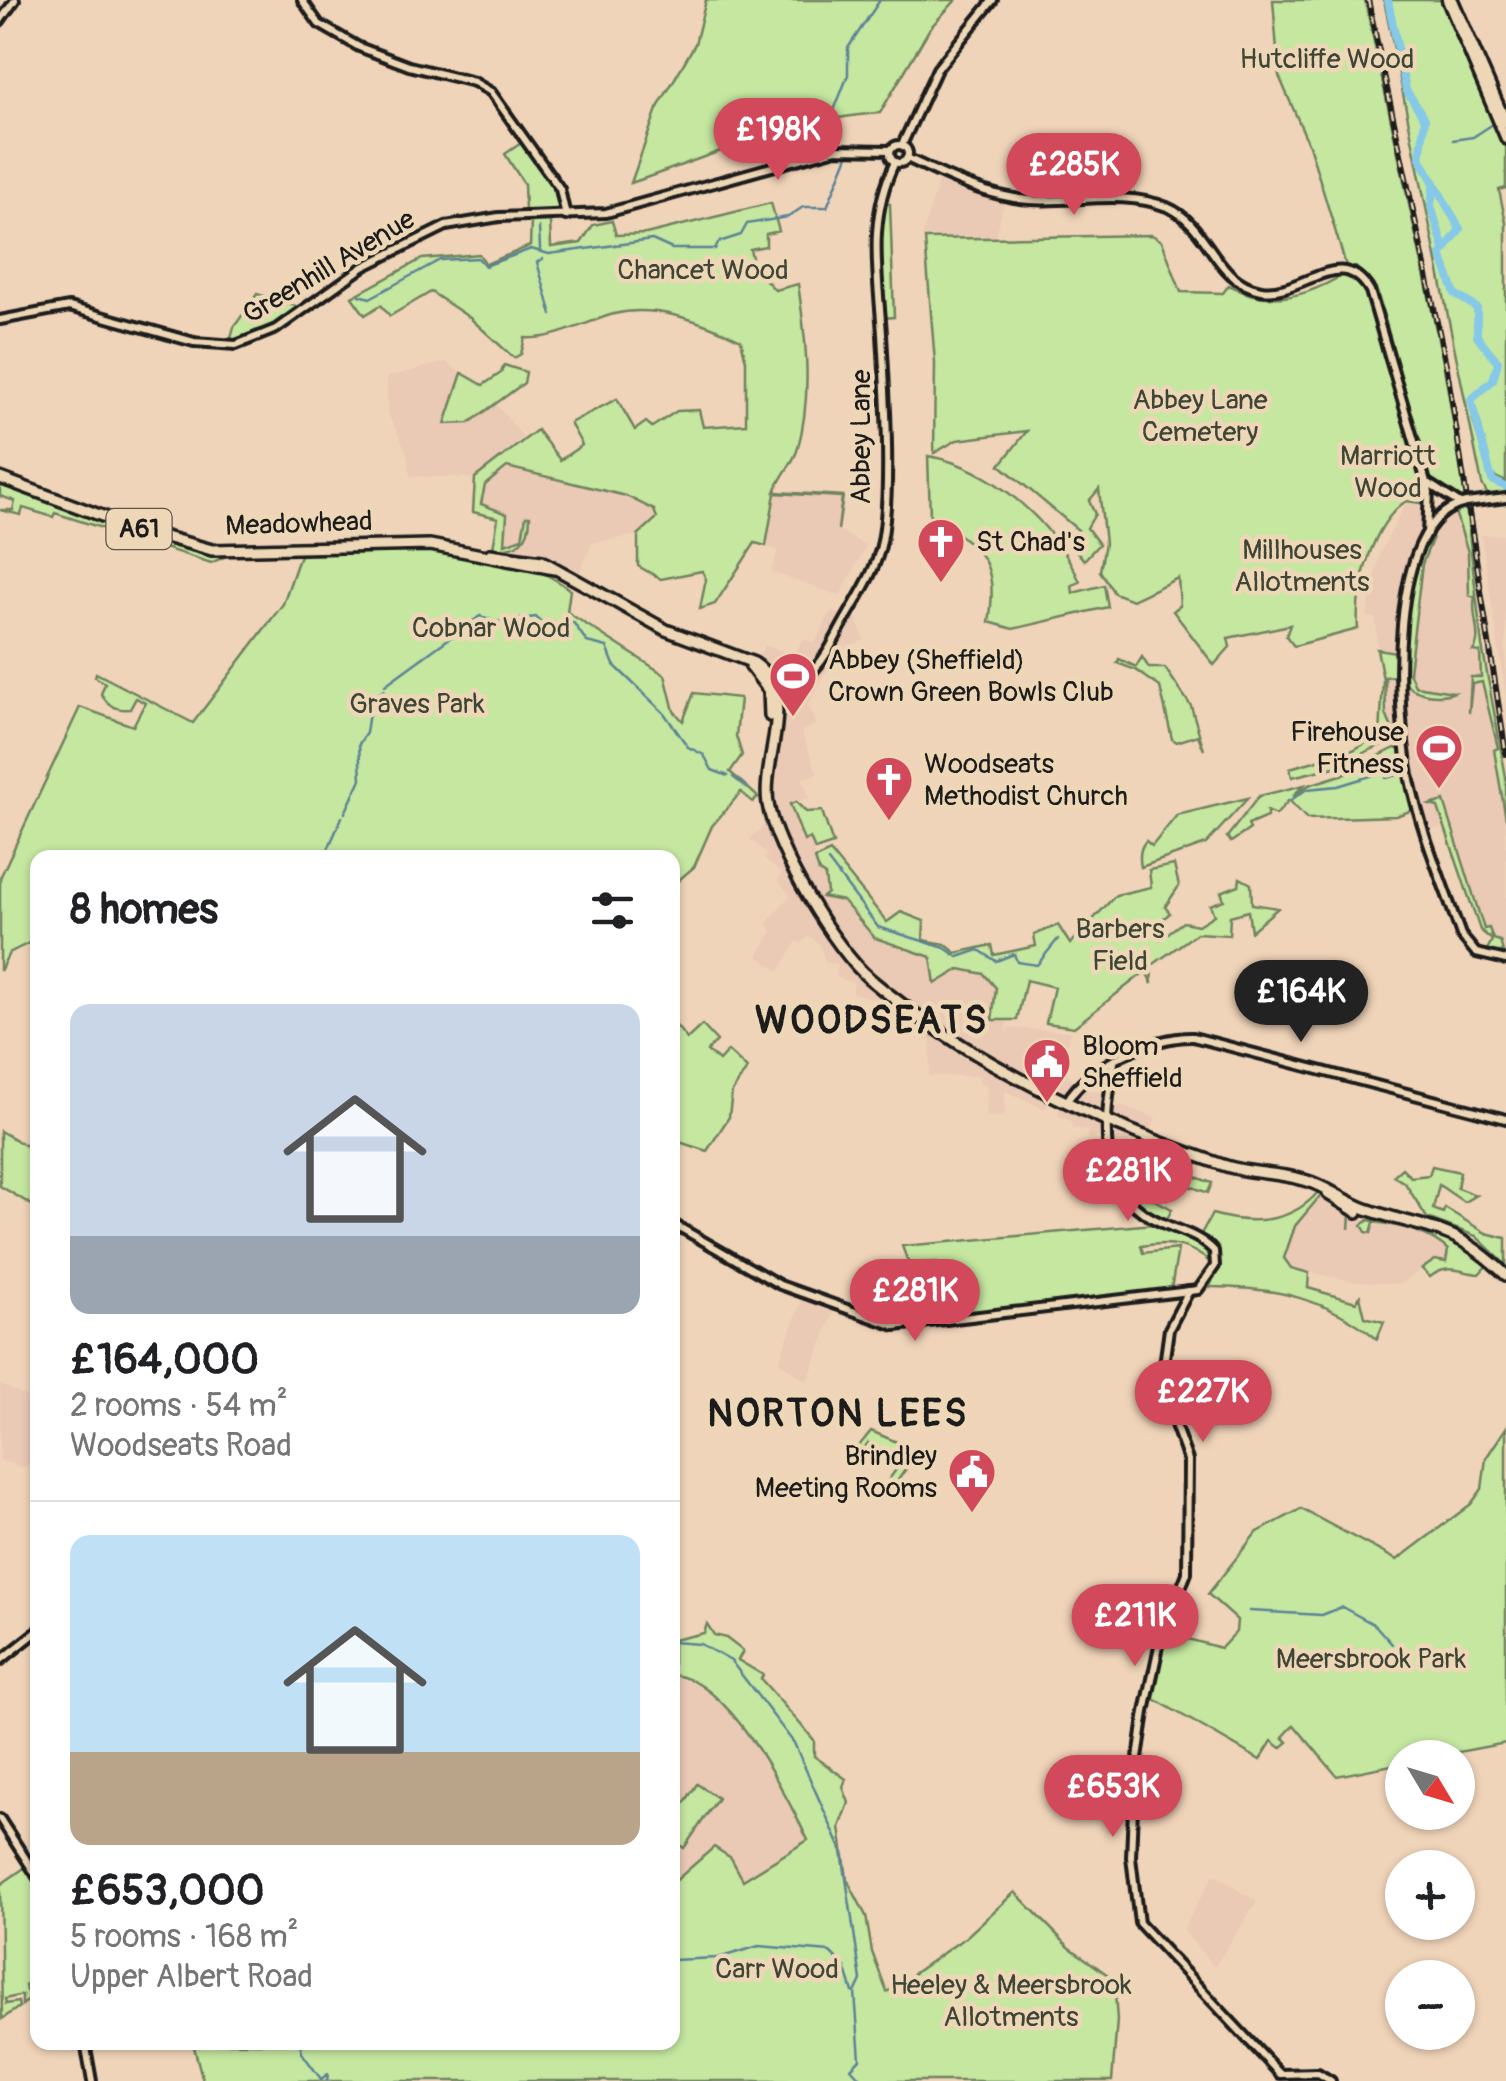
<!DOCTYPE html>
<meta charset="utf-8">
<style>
body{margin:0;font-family:Pangolin,sans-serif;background:#f6f6f6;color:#202124;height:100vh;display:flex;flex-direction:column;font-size:38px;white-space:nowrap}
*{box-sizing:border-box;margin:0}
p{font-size:32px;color:#757577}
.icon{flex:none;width:55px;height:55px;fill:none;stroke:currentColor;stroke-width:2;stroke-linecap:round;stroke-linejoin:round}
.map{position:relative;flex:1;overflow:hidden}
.sheet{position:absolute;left:30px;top:850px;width:650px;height:1200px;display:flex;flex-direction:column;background:#fff;border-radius:20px;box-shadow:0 2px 8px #0004}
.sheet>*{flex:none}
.needle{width:65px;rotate:128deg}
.tools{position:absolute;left:1385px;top:1740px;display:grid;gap:20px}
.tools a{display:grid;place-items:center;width:90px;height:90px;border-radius:50%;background:#fff;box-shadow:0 2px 8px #0004;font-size:50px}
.price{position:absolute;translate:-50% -85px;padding:0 22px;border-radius:35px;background:#d1495b;color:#fff;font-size:32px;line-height:65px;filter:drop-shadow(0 2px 5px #0008)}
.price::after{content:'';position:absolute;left:50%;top:60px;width:30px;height:22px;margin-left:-15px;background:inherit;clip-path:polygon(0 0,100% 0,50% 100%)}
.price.selected{background:#222;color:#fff}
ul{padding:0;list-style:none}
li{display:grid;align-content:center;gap:20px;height:530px;padding:0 40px}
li+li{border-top:2px solid #e0e0e0}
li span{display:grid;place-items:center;height:310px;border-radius:20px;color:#555}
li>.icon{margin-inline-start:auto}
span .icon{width:180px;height:180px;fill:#fffc;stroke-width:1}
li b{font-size:42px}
h2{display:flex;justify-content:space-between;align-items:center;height:120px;padding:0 40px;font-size:42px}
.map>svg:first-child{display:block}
</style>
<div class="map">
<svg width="1506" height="2081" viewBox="0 0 1506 2081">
<rect width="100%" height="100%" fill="#f0d4b9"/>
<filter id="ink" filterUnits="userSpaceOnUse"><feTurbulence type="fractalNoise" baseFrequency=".01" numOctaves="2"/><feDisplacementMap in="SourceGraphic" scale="20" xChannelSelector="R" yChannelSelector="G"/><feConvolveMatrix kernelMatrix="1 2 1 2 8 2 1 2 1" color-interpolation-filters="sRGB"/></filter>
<g filter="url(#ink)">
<g fill="#eac9b5">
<path d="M940,177L1005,198L995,239L922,236Z"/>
<path d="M446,362L462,373L446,424L469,423L494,402L523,437L475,478L410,476L407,452L387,412V377Z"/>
<path d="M507,467L627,496L654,510L657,518L638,535L592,543L579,574L549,559L494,549L500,518L476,512L479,481Z"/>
<path d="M775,493L842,497L839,530L866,546L840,596L771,572L778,551L766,546Z"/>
<path d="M1407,501L1430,505L1429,527L1452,506L1464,504L1466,507L1482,646L1506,784V960L1485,956L1492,941L1480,930L1448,825L1426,831L1413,792L1403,732L1390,729L1386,714L1385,677L1400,676V653L1377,647L1376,619L1367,616L1380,553Z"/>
<path d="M1481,535H1503L1506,553V694Z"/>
<path d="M831,611L856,618L864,640L848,647L852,658L824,674L808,705L817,724L801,731L818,774L802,778L810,798L795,802L805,840L810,837L815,859L825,875L827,894L822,897L843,901L875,938L932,957L949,973L960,969L984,974L996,987L993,1019L1007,1022L1006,1038L1008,1028L1070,1031L1062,1066L1077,1086L1108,1095L1109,1110L1121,1105L1156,1118L1149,1136L1134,1131L1128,1146L1100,1137L1087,1138V1129H1073L1071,1121L1057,1115L1064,1101L1053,1094L1045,1109L1005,1091V1117H986L987,1085L979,1084V1076H929L931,1041L908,1037L909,1019L871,1015L874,999L852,993L854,983L836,977L838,964L825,962L820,945L809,936L801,944L797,941L779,971L758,956L772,932L767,923L790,895L777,880L782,874L764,859L767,854L750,839L772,818L769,766L773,705L754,667L765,645L794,655L803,639L815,643Z"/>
<path d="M1321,1195L1351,1219L1369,1220L1436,1238L1448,1250L1446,1262L1435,1260L1400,1284L1356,1282L1291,1268L1284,1257L1295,1226Z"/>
<path d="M802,1299L834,1311L807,1382L779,1362Z"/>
<path d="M0,1384L37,1402V1459L22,1468L0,1460Z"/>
<path d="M673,1675L713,1693L731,1712L779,1784L808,1840L742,1880L714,1847L673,1883Z"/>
<path d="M1214,1874L1257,1902L1214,1967L1183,1930Z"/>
</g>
<g fill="#c5e7a0" stroke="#70825e" stroke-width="2.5">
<path d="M706,0H956L930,28L880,113C792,119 714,155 631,183L657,109L695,44Z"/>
<path d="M1273,0H1365L1443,362L1467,499L1454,498L1431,481L1376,288L1356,267L1347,269L1309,145L1279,76Z"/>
<path d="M1384,0H1444L1506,145V188L1499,190L1506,223V482L1493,476L1479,420H1473L1491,481L1506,489V495L1489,497L1482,484Z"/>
<path d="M524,141C537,160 568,190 556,213L525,211L524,184L505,154Z"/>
<path d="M771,203L779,231L766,234V246L750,249L754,267L775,290L798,284C806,339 813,396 797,451C792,465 780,476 775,492L843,496L838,530L842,497L775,493L766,546L755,543L715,604L700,609L706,579L702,571L661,579L638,566V535L657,518L654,510L626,496L507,467L485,485L481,504L507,514L505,544L522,538L526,516H530C530,541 517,550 493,548L498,518L473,512L475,478L537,430L560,460L582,445L570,423L617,399L635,430L646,422L652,427L677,411L699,410L703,427L746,424V361L741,340C705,322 655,304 614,314C585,322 555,340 525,338L521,354L514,358L470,318L431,292L390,316L381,305L365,315L352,297L422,259L479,254L486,264L530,246L531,222L550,221L551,247L581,243L593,225L612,221L616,235L646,234Z"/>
<path d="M884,203L890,204L894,317L884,318L878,244Z"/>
<path d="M1152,235L1162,241L1181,292L1223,293L1229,285C1267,308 1307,297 1344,274L1355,277L1367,292L1428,504L1406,501C1371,525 1355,589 1358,629L1294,646L1286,636L1290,625L1228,638L1230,647L1214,665L1173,611L1180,606L1178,578L1132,600L1114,593L1100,571L1105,543L1099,489L1089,501L1095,514L1087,528L1099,544L1084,560L1069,542L1078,530L1000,465L1027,431L957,440L934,453L935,363L925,239Z"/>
<path d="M257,294L302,308L270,330L230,342L234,327Z"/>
<path d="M504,365L526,372L524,383L469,423L445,424L462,373L483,385L501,373Z"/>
<path d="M928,456C993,467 1055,524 1080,582L1072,585L1073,593L1104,585L1108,607L1013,629L989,622C999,560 981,547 930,516Z"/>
<path d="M0,483L132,532L224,557L211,563L55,513L53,517L23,508L21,515L0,510H13L15,501L0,496Z"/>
<path d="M1466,507L1482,646L1506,777V819L1494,750L1498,748L1482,682L1472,684L1469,713L1471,677H1481L1480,652L1473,651C1484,637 1470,615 1475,597L1469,595L1468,552L1455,512Z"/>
<path d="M1433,537L1422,564L1409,672L1415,686L1454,692C1440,698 1412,695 1405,681C1403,639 1404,570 1433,537Z"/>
<path d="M429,551C475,556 533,559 570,590L567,612L665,675L674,711L683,721L694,693L740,698L736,736L742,755L730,772L758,797L753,802L741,792L712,826L694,867L673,885L672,858H38L37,939L9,953L0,971V878L80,707L133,726L145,703L136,698L130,709C116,710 109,707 101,694L105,683L95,677L96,673L193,723L283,604L300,555Z"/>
<path d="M1377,649L1396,652L1395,676L1385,677L1386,714L1396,738L1334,767L1292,777L1290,768L1353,750L1380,735L1383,679Z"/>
<path d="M1142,657L1149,668H1165L1191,706L1204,750L1198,735L1177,742L1172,739L1160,687L1136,670L1117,663L1119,659L1136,667Z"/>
<path d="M1395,748L1400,750L1413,810L1396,816L1307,819L1289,800L1276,815L1267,811V817L1248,825L1250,829L1231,842L1227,837L1259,796L1304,785L1293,796L1309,785L1341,775Z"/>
<path d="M1248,798L1206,844L1141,867C1139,857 1139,848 1146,841L1152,846L1177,815Z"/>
<path d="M1444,801L1484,929L1489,928L1493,939L1500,941L1503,952H1486L1492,940L1480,930L1438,807L1430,805Z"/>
<path d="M796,802L806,812L822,811L833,844L815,850L810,838L804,841L790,804Z"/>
<path d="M830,852L887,922L901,912L924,921L923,940L945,944L956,953L992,945L994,955L1036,946L1034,935L1058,925L1070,944L1116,895L1151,887L1149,870L1174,865L1179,886L1165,907L1170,913L1153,927L1160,939L1183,922L1198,925L1214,915L1210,905L1224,900L1221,892L1239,885L1240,878L1251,884L1252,904L1278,908L1251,931L1248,911L1230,916L1229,935L1197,933L1151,966L1152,984L1146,971L1074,1027L1046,1023L1054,987L1026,980L1017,1020H992L996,988L984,974L960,969L935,984L931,957L875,938L843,901L822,897L827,893L825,876L819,872L815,859Z"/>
<path d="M673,1022L687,1039L702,1025L717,1041L707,1051L719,1061L728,1051L747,1069L732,1092L729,1117L707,1151L673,1140Z"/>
<path d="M0,1131L37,1152V1208L0,1186Z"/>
<path d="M1126,1151L1212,1183L1208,1193L1136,1166L1131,1180L1145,1195L1172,1209L1166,1221C1139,1210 1129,1192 1119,1167Z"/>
<path d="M1432,1166L1460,1172L1457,1188L1476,1195L1464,1202L1439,1185L1433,1209L1443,1213L1445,1208L1486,1233L1506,1238V1265L1476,1236L1427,1218L1405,1183L1393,1176L1402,1168L1411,1177L1429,1175Z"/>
<path d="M1319,1191L1350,1215L1349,1229L1350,1216L1321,1195L1295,1226L1284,1258L1291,1268L1309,1273L1308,1288L1356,1302L1360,1296L1365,1317L1384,1322L1377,1339C1328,1298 1272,1287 1210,1287C1220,1262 1217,1254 1201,1234L1212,1214C1251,1225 1291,1224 1319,1191Z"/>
<path d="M1369,1220L1453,1238L1488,1264L1479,1274C1459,1272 1447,1263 1430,1277L1422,1269L1435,1260L1446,1262L1448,1250C1429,1232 1399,1225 1374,1222L1371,1233L1366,1232L1362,1225Z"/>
<path d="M1154,1224L1203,1246L1211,1263C1190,1245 1173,1241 1141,1246L1143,1253L1178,1249L1171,1289L935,1317L937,1262L922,1263L921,1274L914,1278L902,1246Z"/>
<path d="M1506,1428V1743L1432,1757L1402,1758V1763L1337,1776L1294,1725L1283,1737L1288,1742L1281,1748L1272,1741L1260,1760L1151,1697L1166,1633L1221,1648L1236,1632L1237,1620L1208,1594L1256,1533L1301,1509L1397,1560L1471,1504L1482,1489L1486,1458Z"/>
<path d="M871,1431L918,1451L892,1489L885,1485L900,1464L868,1443L852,1464L850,1457Z"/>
<path d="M707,1624L714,1635L726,1638L743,1651L738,1660L763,1675L761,1679L814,1740V1756L846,1779L843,1787L849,1803L840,1827L847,1879L866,1916L872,1952L887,1992L966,1937L1015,1892L1069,1947L1108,1975L1115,1993L1117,2020L1112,2081H203L193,2043L672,2042L673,1883L714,1847L731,1858L743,1880L808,1840C785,1793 730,1680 673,1675V1640L704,1633Z"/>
<path d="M697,1784L718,1798L684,1848L673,1840V1820Z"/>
<path d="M27,1866L37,1885L38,1982L25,1985L26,1991L37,1988V1994L22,2005V1995L5,1999L6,2004L18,2002L19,2007L2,2019L0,1885Z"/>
</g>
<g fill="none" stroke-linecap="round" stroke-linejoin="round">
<g stroke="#5c8396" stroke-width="2.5">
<path d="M826,131L848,75V48L880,0"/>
<path d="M1453,140L1473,137L1493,124"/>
<path d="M539,227L540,249"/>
<path d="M543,259L537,262L552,315"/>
<path d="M360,295L370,298L440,260L478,258L485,266L531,249L549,254L652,240L672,249H715L719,242L741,235L747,224L788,217L803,207H827L849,153"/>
<path d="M385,685L480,616L497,622L536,617L542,624L555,622L560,628L573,622L587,642L607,647L614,665L664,713L688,747L704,755L712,770L728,776"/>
<path d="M733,777L747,788"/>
<path d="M1386,778L1398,775"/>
<path d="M1291,800L1307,789L1338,786L1377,774"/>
<path d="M345,813L361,779L359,744L366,733L371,699L384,690"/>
<path d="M318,858L326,854L342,817"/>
<path d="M828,861L878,927L945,948L958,957L979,950L996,961L1014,954L1017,962L1037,965L1058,939"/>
<path d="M1249,1611L1322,1615L1342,1607L1375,1625L1392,1644"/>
<path d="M672,1642L700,1644L731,1661L794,1743L842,1851L861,1980L855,1993L860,2059L851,2068L863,2081"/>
<path d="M672,1960L718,1958L759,1946L830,1952L845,1967L853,1992"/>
<path d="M300,2042L302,2053L321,2079L328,2074L327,2081"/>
</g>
<g stroke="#86c8e7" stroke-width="8">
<path d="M1388,0L1406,90L1425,119L1420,158L1460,229L1441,255L1455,294L1477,308V336L1498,362L1493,380L1471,400L1492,480L1506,487"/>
<path d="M1434,181L1431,206L1444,249"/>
</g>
<g stroke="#1c1c1c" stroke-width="14">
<g id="secondary">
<path d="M302,0L319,24L359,47L409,66L474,82L491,92L560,189L566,216"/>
<path d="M0,21L15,0"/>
<circle cx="899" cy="154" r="9"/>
<path d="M902,145L937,69L993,0"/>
<path d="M907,158C945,176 987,197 1030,200C1074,203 1124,190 1167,207C1210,225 1213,281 1261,290C1300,297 1342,242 1370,291L1429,492L1427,533"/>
<path d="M0,320L69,307L194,342L236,345L276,329L363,267L446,226L499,217L606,213L836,149L890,150"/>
<path d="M1429,484L1460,504"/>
<path d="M1490,500L1506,498"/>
<path d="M1466,503C1384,518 1397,715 1409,775C1420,830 1443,883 1461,935L1476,953L1506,960"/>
<path d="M792,684L776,682L769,691C801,694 823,662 836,637C851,607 876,574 882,541C892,489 885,389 882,334C878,273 867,220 895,162"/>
<path d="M1067,1101C1088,1066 1153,1036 1193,1037L1506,1119"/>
<path d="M672,1223L780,1285L895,1326L1198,1290L1215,1266L1214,1251C1197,1233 1174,1230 1152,1218C1094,1187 1105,1116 1114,1063"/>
<path d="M1189,1291L1169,1329L1163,1372L1171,1414L1188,1460L1187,1573L1160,1641L1145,1712L1134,1784L1131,1857L1139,1923L1280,2074L1318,2073L1331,2081"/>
<path d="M0,1661L38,1631"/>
<path d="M0,1819L38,1878"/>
<path d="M85,2042L92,2081"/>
</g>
</g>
<g stroke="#1c1c1c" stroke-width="15">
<g id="primary">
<path d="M1447,0L1506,139"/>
<path d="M1453,0L1506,122"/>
</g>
</g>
<g stroke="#1c1c1c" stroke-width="16">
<g id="highway">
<path d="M0,478L140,530L212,550L430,545L554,569"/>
<path d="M490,554L542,561L666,630L754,663C800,694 761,759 768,804C775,849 835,950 870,979C971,1064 1099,1123 1223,1165C1249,1174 1277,1172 1304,1180C1327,1186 1344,1201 1366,1209C1432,1232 1450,1222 1506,1275"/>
<path d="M751,667L769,691L770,716"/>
<path d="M1328,1194L1357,1212"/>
</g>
</g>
<use href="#secondary" stroke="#eed7b6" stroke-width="6"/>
<use href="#primary" stroke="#eed7b6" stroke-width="8"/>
<use href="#highway" stroke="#eed7b6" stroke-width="9"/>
<g stroke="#1c1c1c" stroke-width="6">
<path id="rail" d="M1368,0L1447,369L1506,754"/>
</g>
<use href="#rail" stroke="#eed7b6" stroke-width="2.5" stroke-dasharray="8" stroke-linecap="butt"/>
<g stroke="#1c1c1c" stroke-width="14" stroke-linecap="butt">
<path id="secondary-bridge" d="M1466,503L1490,500"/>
</g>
<use href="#secondary-bridge" stroke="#eed7b6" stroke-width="6"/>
</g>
</g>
<defs>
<g id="church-pin" transform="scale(2.5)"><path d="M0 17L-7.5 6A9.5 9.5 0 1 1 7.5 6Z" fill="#d1495b" stroke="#eed7b6"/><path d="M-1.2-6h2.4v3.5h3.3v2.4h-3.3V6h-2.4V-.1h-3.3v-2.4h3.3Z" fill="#fff"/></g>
<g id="stadium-pin" transform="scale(2.5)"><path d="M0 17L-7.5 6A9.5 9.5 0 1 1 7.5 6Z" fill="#d1495b" stroke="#eed7b6"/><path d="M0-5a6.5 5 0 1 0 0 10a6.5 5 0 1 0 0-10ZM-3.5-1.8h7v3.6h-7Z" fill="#fff"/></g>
<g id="civic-pin" transform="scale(2.5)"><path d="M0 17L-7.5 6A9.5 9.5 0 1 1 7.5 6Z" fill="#d1495b" stroke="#eed7b6"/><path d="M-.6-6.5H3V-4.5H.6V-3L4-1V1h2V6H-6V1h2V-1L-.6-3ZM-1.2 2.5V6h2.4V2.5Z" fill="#fff"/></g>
</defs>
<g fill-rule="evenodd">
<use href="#church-pin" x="941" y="542"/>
<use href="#stadium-pin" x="793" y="676"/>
<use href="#stadium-pin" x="1439" y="748"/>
<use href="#church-pin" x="889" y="780"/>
<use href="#civic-pin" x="1047" y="1062"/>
<use href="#civic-pin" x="972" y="1472"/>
</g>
<g text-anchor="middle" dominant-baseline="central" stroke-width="9" stroke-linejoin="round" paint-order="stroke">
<rect fill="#eed7b6" stroke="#5b544a" stroke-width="2.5" x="106.5" y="509" width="65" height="40" rx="8"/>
<g font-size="25" font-weight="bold" fill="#1c1c1c">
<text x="139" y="529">A61</text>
</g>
<g font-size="28" fill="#3e4536" stroke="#eed7b6">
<text x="1327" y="59">Hutcliffe Wood</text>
<text x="703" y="270">Chancet Wood</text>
<text x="1200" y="400">Abbey Lane<tspan x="1200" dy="32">Cemetery</tspan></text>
<text x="1388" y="456">Marriott<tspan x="1388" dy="32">Wood</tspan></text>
<text x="1302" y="550">Millhouses<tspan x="1302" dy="32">Allotments</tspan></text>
<text x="491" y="628">Cobnar Wood</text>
<text x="417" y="704">Graves Park</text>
<text x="1120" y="929">Barbers<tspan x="1120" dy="32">Field</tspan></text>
<text x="1371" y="1659">Meersbrook Park</text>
<text x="777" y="1969">Carr Wood</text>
<text x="1011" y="1985">Heeley &amp; Meersbrook<tspan x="1011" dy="32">Allotments</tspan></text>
</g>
<g font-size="28" fill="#1c1c1c" stroke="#eed7b6">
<text transform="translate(329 267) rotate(-31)">Greenhill Avenue</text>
<text transform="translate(861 437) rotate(-90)">Abbey Lane</text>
<text transform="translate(299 524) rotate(-2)">Meadowhead</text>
</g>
<g font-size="28" fill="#1c1c1c" stroke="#eed7b6" text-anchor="start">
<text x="976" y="542">St Chad's</text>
<text x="828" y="660">Abbey (Sheffield)<tspan x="828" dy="32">Crown Green Bowls Club</tspan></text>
<text x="1404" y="732" text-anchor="end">Firehouse<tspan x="1404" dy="32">Fitness</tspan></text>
<text x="924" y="764">Woodseats<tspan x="924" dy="32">Methodist Church</tspan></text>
<text x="1082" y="1046">Bloom<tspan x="1082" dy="32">Sheffield</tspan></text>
<text x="937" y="1456" text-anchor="end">Brindley<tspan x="937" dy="32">Meeting Rooms</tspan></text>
</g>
<g font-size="38" font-weight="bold" letter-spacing="2.5" fill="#1c1c1c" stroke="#eed7b6">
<text x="872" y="1021">WOODSEATS</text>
<text x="838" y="1414">NORTON LEES</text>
</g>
</g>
</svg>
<div class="tools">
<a><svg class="needle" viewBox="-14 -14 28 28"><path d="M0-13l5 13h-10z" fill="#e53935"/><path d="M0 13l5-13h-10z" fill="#757577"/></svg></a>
<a>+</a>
<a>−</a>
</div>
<b class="price" style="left:778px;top:183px">£198K</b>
<b class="price" style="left:1074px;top:218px">£285K</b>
<b class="price selected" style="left:1301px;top:1045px">£164K</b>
<b class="price" style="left:1128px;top:1224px">£281K</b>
<b class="price" style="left:915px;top:1344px">£281K</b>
<b class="price" style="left:1203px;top:1445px">£227K</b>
<b class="price" style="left:1135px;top:1669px">£211K</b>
<b class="price" style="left:1113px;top:1840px">£653K</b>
<section class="sheet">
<h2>8 homes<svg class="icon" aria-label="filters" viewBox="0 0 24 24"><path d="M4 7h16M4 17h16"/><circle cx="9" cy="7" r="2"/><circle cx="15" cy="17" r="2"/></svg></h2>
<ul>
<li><span style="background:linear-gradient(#c9d6e8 75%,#9aa5b1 0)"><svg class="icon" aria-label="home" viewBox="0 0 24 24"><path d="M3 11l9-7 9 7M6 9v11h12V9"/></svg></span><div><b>£164,000</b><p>2 rooms · 54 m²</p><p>Woodseats Road</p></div></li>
<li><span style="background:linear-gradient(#bfe0f5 70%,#b9a48a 0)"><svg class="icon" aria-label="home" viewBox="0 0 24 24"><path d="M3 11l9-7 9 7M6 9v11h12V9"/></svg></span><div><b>£653,000</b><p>5 rooms · 168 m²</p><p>Upper Albert Road</p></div></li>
</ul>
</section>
</div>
